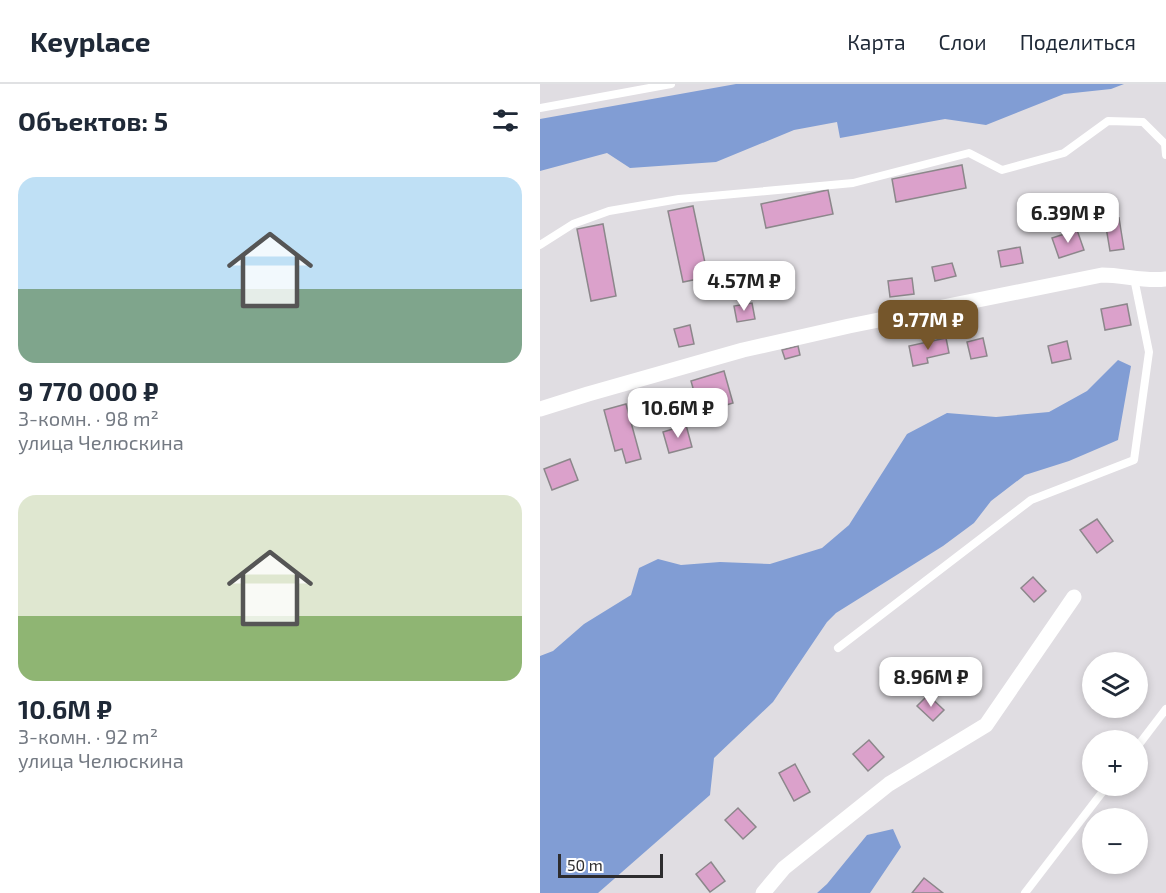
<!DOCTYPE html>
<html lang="ru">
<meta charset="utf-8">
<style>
body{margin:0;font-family:"Exo 2",sans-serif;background:#f2f2f3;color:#1f2937;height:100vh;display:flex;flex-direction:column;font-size:22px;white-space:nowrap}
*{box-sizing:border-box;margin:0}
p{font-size:20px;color:#747a83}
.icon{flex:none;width:33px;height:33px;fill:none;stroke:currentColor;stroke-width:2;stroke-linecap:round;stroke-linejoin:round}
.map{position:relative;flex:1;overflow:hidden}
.sheet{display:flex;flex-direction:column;background:#fff;width:540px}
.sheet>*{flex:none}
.controls{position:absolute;left:542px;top:568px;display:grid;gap:12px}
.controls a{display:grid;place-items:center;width:66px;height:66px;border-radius:50%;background:#fff;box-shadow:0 3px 9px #0003;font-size:30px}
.scale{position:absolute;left:18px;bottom:15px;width:105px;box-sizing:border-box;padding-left:6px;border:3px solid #2d2c2e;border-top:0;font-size:16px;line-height:21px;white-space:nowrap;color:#2d2c2e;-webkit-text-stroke:4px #fff;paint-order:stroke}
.price{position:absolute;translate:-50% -51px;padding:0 14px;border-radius:12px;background:#fff;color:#222;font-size:20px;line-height:39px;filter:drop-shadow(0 2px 3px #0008)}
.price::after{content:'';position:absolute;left:50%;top:36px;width:18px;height:14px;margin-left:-9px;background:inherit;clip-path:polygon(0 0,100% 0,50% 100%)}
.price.current{background:#75562b;color:#fff}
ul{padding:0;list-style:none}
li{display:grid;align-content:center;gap:12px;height:318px;padding:0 18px}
li span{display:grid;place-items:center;height:186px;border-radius:18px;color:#555}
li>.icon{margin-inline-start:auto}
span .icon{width:108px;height:108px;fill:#fffc;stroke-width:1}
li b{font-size:26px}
h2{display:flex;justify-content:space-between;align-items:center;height:72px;padding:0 18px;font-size:26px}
header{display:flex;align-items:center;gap:36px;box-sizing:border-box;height:84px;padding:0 30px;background:#fff;border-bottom:2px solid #e0e1e3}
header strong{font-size:28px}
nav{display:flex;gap:33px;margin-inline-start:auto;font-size:21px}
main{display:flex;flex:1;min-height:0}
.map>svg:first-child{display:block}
</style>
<header>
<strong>Keyplace</strong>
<nav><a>Карта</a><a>Слои</a><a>Поделиться</a></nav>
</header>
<main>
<section class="sheet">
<h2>Объектов: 5<svg class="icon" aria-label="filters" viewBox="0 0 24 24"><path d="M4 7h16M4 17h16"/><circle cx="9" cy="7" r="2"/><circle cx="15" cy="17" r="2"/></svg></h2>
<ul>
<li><span style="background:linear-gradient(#bfe0f5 60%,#7fa58c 0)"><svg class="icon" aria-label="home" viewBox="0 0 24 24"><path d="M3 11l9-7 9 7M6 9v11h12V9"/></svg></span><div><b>9 770 000 ₽</b><p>3-комн. · 98 m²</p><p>улица Челюскина</p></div></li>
<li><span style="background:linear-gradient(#dfe7d0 65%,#8fb573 0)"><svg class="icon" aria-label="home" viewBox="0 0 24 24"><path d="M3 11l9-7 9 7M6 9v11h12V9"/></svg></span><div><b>10.6M ₽</b><p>3-комн. · 92 m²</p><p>улица Челюскина</p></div></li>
</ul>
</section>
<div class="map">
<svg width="626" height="809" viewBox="0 0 626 809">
<rect width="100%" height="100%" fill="#e0dde2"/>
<g fill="#819dd4">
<path d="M196,0H584L571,5L524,10L446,41L405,35L300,54L297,38L254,46L176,78L90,84L67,69L0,87V35Z"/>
<path d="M578,276L591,282L578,356L529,377L485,391L451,417L434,439L403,462L296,529L287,538L233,618L174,674L170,711L58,809H0V572L13,567L44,540L91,511L99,484L118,475L141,481L180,478L230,480L282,464L309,441L367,350L407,329L456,333L509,328L547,307Z"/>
<path d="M353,745L361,763L330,809H277L287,800L327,751Z"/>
</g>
<g fill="#dba1cb" stroke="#8c878b" stroke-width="1.5">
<path d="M422,81L426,104L356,118L352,95Z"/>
<path d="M288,106L293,130L226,144L221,120Z"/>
<path d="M153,122L168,193L143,198L128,127Z"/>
<path d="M579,134L584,165L570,167L565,137Z"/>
<path d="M63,140L76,212L51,217L37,145Z"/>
<path d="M537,146L544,166L519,174L512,154Z"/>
<path d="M480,163L483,179L461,183L458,167Z"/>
<path d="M412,179L416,192L395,197L392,183Z"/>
<path d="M372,194L374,210L350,213L348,197Z"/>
<path d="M212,219L215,235L197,238L194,222Z"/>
<path d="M587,220L591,241L565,246L561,225Z"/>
<path d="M150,241L154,260L139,263L134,245Z"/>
<path d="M406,254L409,269L387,274L388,279L373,282L369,262Z"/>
<path d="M443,254L447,272L431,275L427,258Z"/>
<path d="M527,257L531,275L512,279L508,262Z"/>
<path d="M258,262L260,271L245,275L242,266Z"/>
<path d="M184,287L193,319L160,329L151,297Z"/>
<path d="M86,320L101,375L86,379L82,365L75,367L64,326Z"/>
<path d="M146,341L152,363L129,369L123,348Z"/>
<path d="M30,375L38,396L12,406L4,385Z"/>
<path d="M557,435L573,457L557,469L540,446Z"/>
<path d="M493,493L506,507L494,518L481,504Z"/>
<path d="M388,611L404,626L393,637L377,622Z"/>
<path d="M329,656L344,673L328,687L313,670Z"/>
<path d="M255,680L270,708L254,717L239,689Z"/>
<path d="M198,724L216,743L203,755L185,736Z"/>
<path d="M171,778L185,797L170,808L156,790Z"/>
<path d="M384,794L403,809H372Z"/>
</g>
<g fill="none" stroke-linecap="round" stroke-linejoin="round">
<g stroke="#fff" stroke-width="8">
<path d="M0,24L131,0"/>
<path d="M0,161L33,140L69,127L139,115L313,99L429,69L462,86L524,69L568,37L603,38L625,60L626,71"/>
<path d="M298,564L491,416L594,376L609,268L594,194"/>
<path d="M597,663L626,625"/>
<path d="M485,809L567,702"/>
</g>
<g stroke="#fff" stroke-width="15">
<path d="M0,325L48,310L203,266L309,242L562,191C584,191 604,198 626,195"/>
<path d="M223,809L244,784L349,700L446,641L534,513"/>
</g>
</g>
</svg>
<div class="controls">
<a><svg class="icon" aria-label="layers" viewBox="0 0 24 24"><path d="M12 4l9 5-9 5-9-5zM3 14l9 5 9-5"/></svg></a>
<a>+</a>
<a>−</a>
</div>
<div class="scale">50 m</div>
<b class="price" style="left:528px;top:160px">6.39M ₽</b>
<b class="price" style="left:204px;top:228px">4.57M ₽</b>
<b class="price current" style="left:388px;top:267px">9.77M ₽</b>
<b class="price" style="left:138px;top:355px">10.6M ₽</b>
<b class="price" style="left:391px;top:624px">8.96M ₽</b>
</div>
</main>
